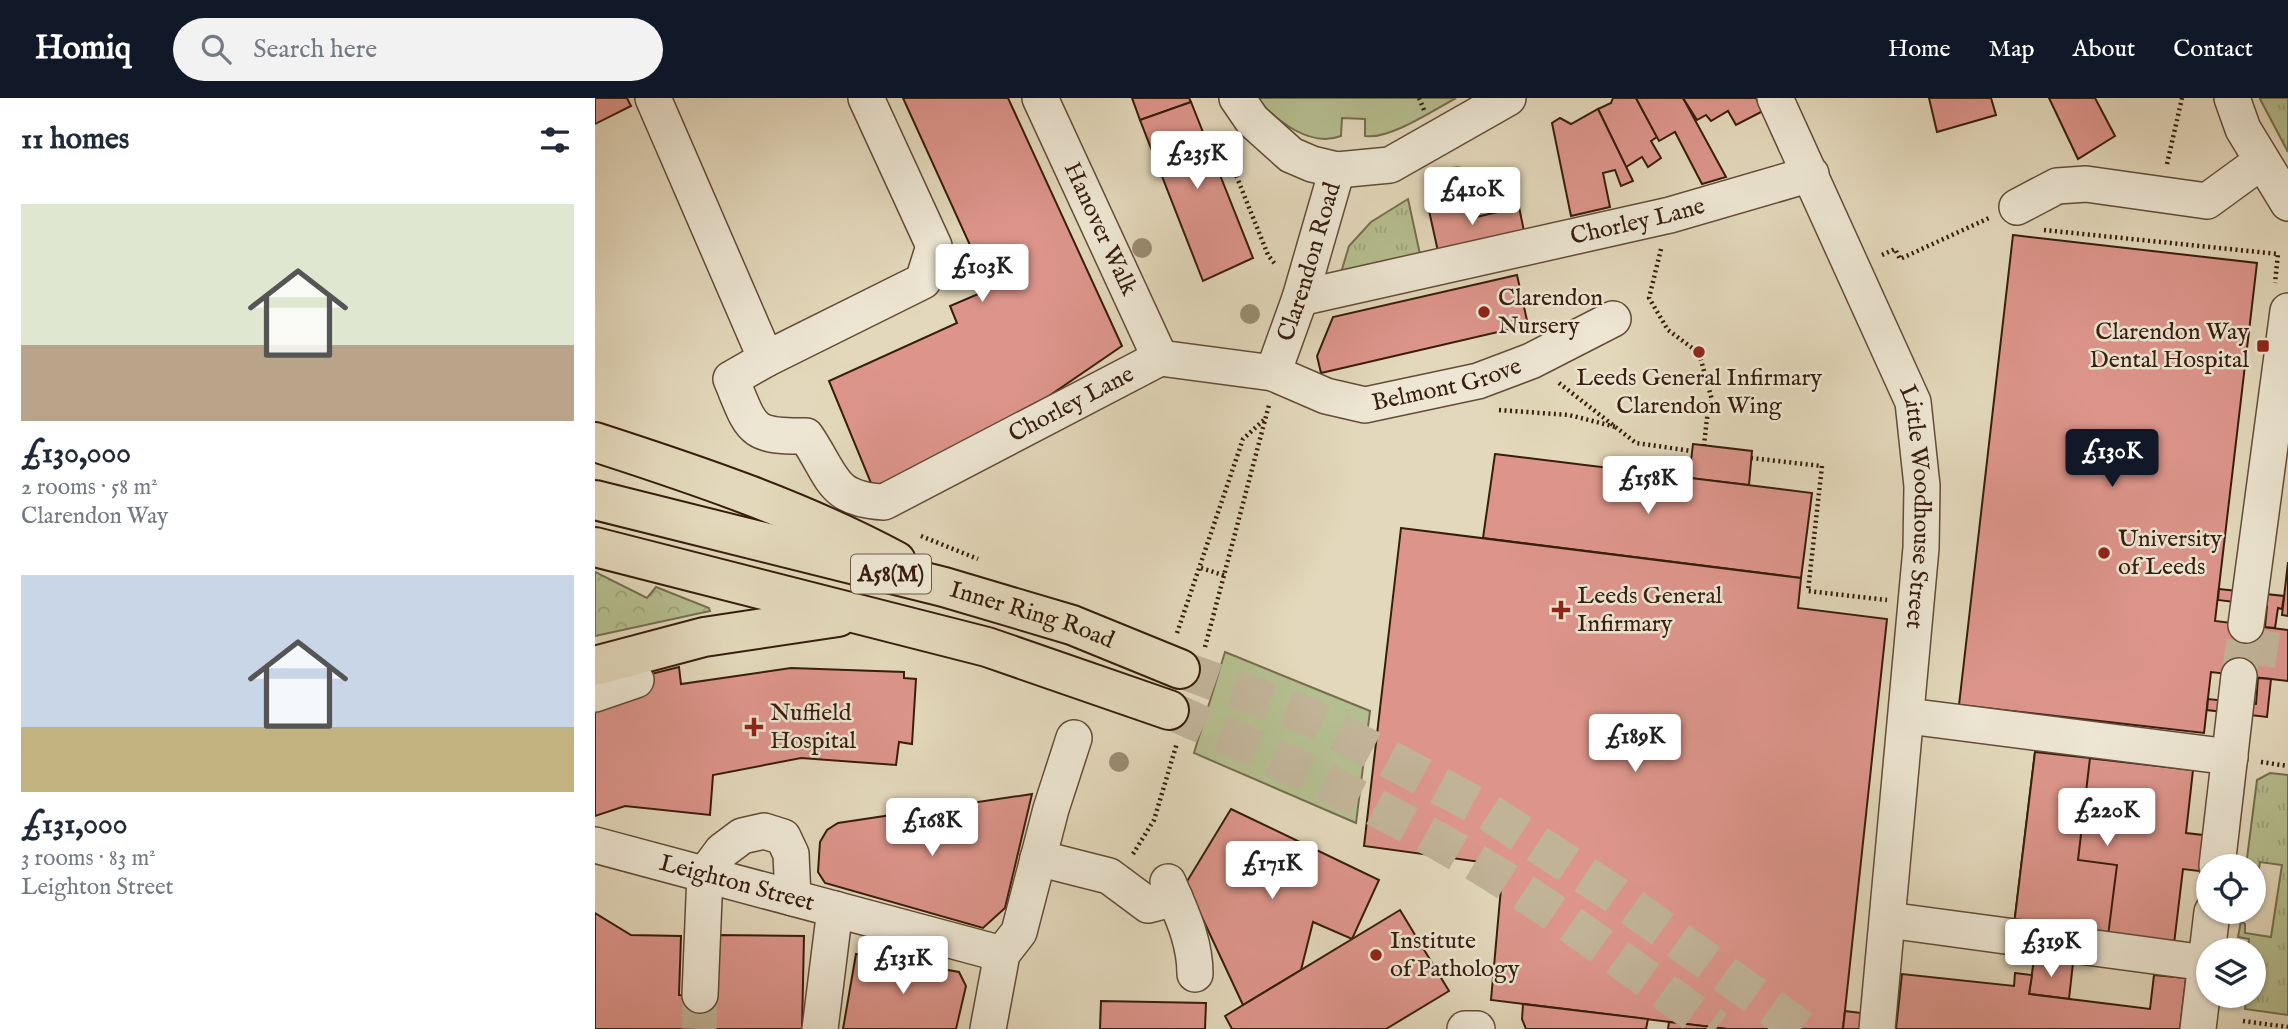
<!DOCTYPE html>
<meta charset="utf-8">
<style>
body{margin:0;font-family:"IM FELL English",serif;background:#f2f2f3;color:#1f2937;height:100vh;display:flex;flex-direction:column;font-size:26px;white-space:nowrap}
*{box-sizing:border-box;margin:0}
p{font-size:23px;color:#747a83}
.icon{flex:none;width:38px;height:38px;fill:none;stroke:currentColor;stroke-width:2;stroke-linecap:round;stroke-linejoin:round}
.map{position:relative;flex:1;overflow:hidden}
.details{display:flex;flex-direction:column;background:#fff;width:595px}
.details>*{flex:none}
.buttons{position:absolute;left:1601px;top:756px;display:grid;gap:14px}
.buttons a{display:grid;place-items:center;width:70px;height:70px;border-radius:50%;background:#fff;box-shadow:0 2px 5px #0004;font-size:35px}
.price{position:absolute;translate:-50% -60px;padding:0 16px;border-radius:7px;background:#fff;color:#222;font-size:23px;line-height:46px;filter:drop-shadow(0 2px 4px #0008)}
.price::after{content:'';position:absolute;left:50%;top:42px;width:21px;height:16px;margin-left:-10px;background:inherit;clip-path:polygon(0 0,100% 0,50% 100%)}
.price.selected{background:#111827;color:#fff}
ul{padding:0;list-style:none}
li{display:grid;align-content:center;gap:14px;height:371px;padding:0 21px}
li span{display:grid;place-items:center;height:217px;border-radius:0px;color:#555}
li>.icon{margin-inline-start:auto}
span .icon{width:126px;height:126px;fill:#fffc;stroke-width:1}
li b{font-size:30px}
h2{display:flex;justify-content:space-between;align-items:center;height:84px;padding:0 21px;font-size:30px}
header{display:flex;align-items:center;gap:42px;box-sizing:border-box;height:98px;padding:0 35px;background:#111827;color:#fff}
header strong{font-size:33px}
nav{display:flex;gap:38px;margin-inline-start:auto;font-size:24px}
.search{width:490px;height:63px;background:#f2f2f3;display:flex;align-items:center;gap:18px;box-sizing:border-box;padding:0 24px;border-radius:38px;color:#747a83;font-size:26px}
main{display:flex;flex:1;min-height:0}
.map>svg:first-child{display:block}
</style>
<header>
<strong>Homiq</strong>
<div class="search"><svg class="icon" aria-label="search" viewBox="0 0 24 24"><circle cx="10" cy="10" r="6"/><path d="M15 15l6 6"/></svg>Search here</div>
<nav><a>Home</a><a>Map</a><a>About</a><a>Contact</a></nav>
</header>
<main>
<section class="details">
<h2>11 homes<svg class="icon" aria-label="filters" viewBox="0 0 24 24"><path d="M4 7h16M4 17h16"/><circle cx="9" cy="7" r="2"/><circle cx="15" cy="17" r="2"/></svg></h2>
<ul>
<li><span style="background:linear-gradient(#dfe7d0 65%,#b9a48a 0)"><svg class="icon" aria-label="home" viewBox="0 0 24 24"><path d="M3 11l9-7 9 7M6 9v11h12V9"/></svg></span><div><b>£130,000</b><p>2 rooms · 58 m²</p><p>Clarendon Way</p></div></li>
<li><span style="background:linear-gradient(#c9d6e8 70%,#c2b280 0)"><svg class="icon" aria-label="home" viewBox="0 0 24 24"><path d="M3 11l9-7 9 7M6 9v11h12V9"/></svg></span><div><b>£131,000</b><p>3 rooms · 83 m²</p><p>Leighton Street</p></div></li>
</ul>
</section>
<div class="map">
<svg width="1693" height="931" viewBox="0 0 1693 931">
<defs>
<pattern id="grass-tufts" width="24" height="20" patternUnits="userSpaceOnUse" patternTransform="scale(1.75)"><rect width="24" height="20" fill="#b5be8f"/><path d="M3 7l-1-3M5 7V3M7 7l1-3M15 17l-1-3M17 17v-4M19 17l1-3" fill="none" stroke="#9ca37a"/></pattern>
<pattern id="forest-crowns" width="20" height="18" patternUnits="userSpaceOnUse" patternTransform="scale(1.75)"><rect width="20" height="18" fill="#b5be8f"/><path d="M2 6a3 3 0 1 1 6 0M12 15a3 3 0 1 1 6 0" fill="none" stroke="#9ca37a"/></pattern>
</defs>
<rect width="100%" height="100%" fill="#e3d8bb"/>
<filter id="stains"><feTurbulence type="fractalNoise" baseFrequency=".00286" numOctaves="4"/><feColorMatrix values="0 0 0 0 .2 0 0 0 0 .09 0 0 0 0 .02 0 0 0 .5 -.17"/></filter>
<radialGradient id="worn" r=".72"><stop offset=".6" stop-color="#630" stop-opacity="0"/><stop offset="1" stop-color="#630" stop-opacity=".3"/></radialGradient>
<g fill="url(#grass-tufts)" stroke="#766e4e" stroke-width="2">
<path d="M1665,0H1693V54L1665,1Z"/>
<path d="M813,101L826,161L744,181L754,148L776,124Z"/>
<path d="M1675,675L1693,677V917L1650,911L1652,898H1659V852H1653L1654,841L1643,839L1646,823L1650,826V835L1676,839L1687,767L1665,764L1659,802V768H1651L1662,682Z"/>
</g>
<path fill="url(#forest-crowns)" stroke="#766e4e" stroke-width="2" d="M0,474L52,500L61,489L114,510L115,513L0,538Z"/>
<g fill="#b5be8f" stroke="#766e4e" stroke-width="2">
<path d="M662,0H861C839,12 794,42 770,38V21L747,20L746,38C715,50 680,22 662,0Z"/>
<path d="M630,554L775,613L761,725L599,655Z"/>
</g>
<g fill="#dd958b" stroke="#381d0d" stroke-width="2">
<path d="M0,0H32L36,8L0,26Z"/>
<path d="M308,0H413L527,248L410,328L278,390L234,283L362,225L355,208L395,191Z"/>
<path d="M537,0H594L596,4L545,22Z"/>
<path d="M1018,0H1041L1062,39L1056,43L1066,60L1053,69L1047,59L1031,69L1003,11L1016,5Z"/>
<path d="M1041,0H1088L1131,79L1107,86L1080,34L1064,43Z"/>
<path d="M1088,0H1161L1168,13L1141,27L1133,13L1116,23L1111,17L1102,22Z"/>
<path d="M1334,0H1396L1401,17L1342,34Z"/>
<path d="M1454,0H1500L1520,38L1483,61Z"/>
<path d="M596,4L658,160L608,183L545,22Z"/>
<path d="M1003,11L1038,83L1026,88L1020,72L1008,75L1015,109L976,118L957,25L965,20L976,26Z"/>
<path d="M872,99L877,120L924,109L930,138L844,158L833,108Z"/>
<path d="M1418,137L1662,165L1620,523L1693,532V583L1616,574L1609,635L1364,607Z"/>
<path d="M922,177L933,227L726,275L722,258L738,219Z"/>
<path d="M1098,346L1157,353L1154,387L1094,380Z"/>
<path d="M900,356L1217,395L1206,480L888,440Z"/>
<path d="M806,430L1206,480L1203,510L1292,521L1248,931H1132L896,902L908,767L769,748Z"/>
<path d="M1693,464V518L1687,517Z"/>
<path d="M1624,491L1689,498L1687,511L1683,510L1680,530L1670,529L1672,508L1623,502Z"/>
<path d="M84,569L86,586L196,570L309,574V580L321,581L317,646L304,644L301,667L206,660L118,677L115,717L30,708L0,718V614L52,592V577Z"/>
<path d="M1663,580L1676,581L1672,619L1612,612L1613,601L1661,606Z"/>
<path d="M1440,654L1598,672L1591,735L1617,738L1612,774L1588,771L1579,846L1419,827Z"/>
<path d="M1440,654L1495,660L1483,762L1522,767L1513,838L1419,827Z"/>
<path d="M437,696L410,810L388,830L230,785L223,774L225,744L232,732L243,725Z"/>
<path d="M636,711L784,782L757,841L718,824L706,872L648,907L591,785Z"/>
<path d="M805,812L854,893L791,931H637L630,918Z"/>
<path d="M0,815L36,837L86,838L84,897L116,898V931H0Z"/>
<path d="M120,837L209,838L207,931H116Z"/>
<path d="M261,856L364,874L371,888L361,931H248Z"/>
<path d="M1439,861L1478,865L1474,901L1434,896Z"/>
<path d="M1420,875L1437,877L1434,896L1555,911L1559,877L1591,880L1585,931H1301L1307,876L1419,888Z"/>
<path d="M506,903L611,905L610,931H505Z"/>
<path d="M928,906L1053,921L1051,931H931L927,921Z"/>
<path d="M1250,913L1275,916L1273,931H1248Z"/>
<path d="M1074,924L1117,929L1132,931H1073Z"/>
</g>
<g fill="none" stroke-linecap="round" stroke-linejoin="round">
<g stroke="#c1b398" stroke-width="35" stroke-dasharray="35 18" stroke-linecap="butt">
<path d="M1648,547L1693,554"/>
<path d="M1644,578L1651,527"/>
<path d="M104,931L105,897"/>
</g>
<g stroke="#c1b398" stroke-width="38" stroke-dasharray="38 19" stroke-linecap="butt">
<path d="M585,571L713,618L890,712L1016,794L1206,931"/>
<path d="M574,612C673,655 770,701 864,755C954,806 1037,871 1121,931"/>
</g>
<g stroke="#634c38" stroke-width="38">
<g id="minor">
<path id="s1" d="M58,0L171,261L136,281C157,331 154,339 211,338C239,379 235,401 289,404L565,260L678,275L731,298L770,307L883,283L936,263L1018,221"/>
<path id="s2" d="M445,0L565,260"/>
<path d="M642,0L657,22L696,57L717,66L742,72L795,67L913,0"/>
<path id="s3" d="M1180,0L1318,304L1327,388L1326,450L1282,931"/>
<path d="M1637,0L1648,31L1693,105"/>
<path d="M1422,109L1462,88L1491,86L1612,103L1667,63"/>
<path id="s4" d="M705,200L1075,117L1216,76"/>
<path d="M171,261L328,183L339,148L271,0"/>
<path id="s5" d="M678,275L705,200L742,72"/>
<path d="M1651,527L1693,213"/>
<path d="M0,596L41,582"/>
<path d="M1313,618L1635,659"/>
<path id="s6" d="M0,747L407,856"/>
<path d="M443,760L514,778L553,807L580,800"/>
<path d="M1622,768L1644,578"/>
<path d="M573,784C586,815 600,842 600,876"/>
<path d="M1293,822L1611,865"/>
<path d="M105,897L110,776L127,753L147,738L169,733L188,739L196,756L198,800"/>
<path d="M225,931L240,811"/>
<path d="M393,931L407,856L424,834L456,711L479,640"/>
<path d="M870,931H882"/>
<path d="M1603,931L1617,814"/>
</g>
</g>
<g stroke="#381d0d" stroke-width="42">
<g id="highway">
<path d="M0,344C102,377 206,412 301,463"/>
<path id="s7" d="M0,402L349,489L477,527L585,571"/>
<path d="M0,449L392,549L574,612"/>
<path d="M0,568L109,539L243,519"/>
</g>
</g>
<g stroke="#381d0d" stroke-width="4.5" stroke-dasharray="2 3.5" stroke-linecap="butt">
<path d="M824,0L829,12"/>
<path d="M625,37L673,157L680,166"/>
<path d="M1572,66L1587,0"/>
<path d="M1449,132L1683,156L1680,185"/>
<path d="M1066,151L1054,200L1073,232L1104,255L1117,302L1113,312L1109,347"/>
<path d="M1287,157L1300,151L1305,161L1394,120"/>
<path d="M964,285L1041,345L1097,353"/>
<path d="M904,312L974,317L1021,329"/>
<path d="M1156,360L1227,368L1213,493L1292,502"/>
<path d="M326,438L383,461"/>
<path d="M606,470L631,478"/>
<path d="M582,535L648,341L671,320"/>
<path d="M610,549L674,307"/>
<path d="M1666,664L1693,668"/>
<path d="M538,756L559,722L582,645"/>
<path d="M1648,923L1693,929"/>
</g>
<use href="#minor" stroke="#ede6d3" stroke-width="35"/>
<use href="#highway" stroke="#e3d8bb" stroke-width="38"/>
</g>
<g fill="#9a8c71">
<circle cx="862" cy="78" r="10"/>
<circle cx="547" cy="150" r="10"/>
<circle cx="655" cy="216" r="10"/>
<circle cx="524" cy="664" r="10"/>
</g>
<g fill="#8f2418" stroke="#ede6d3" stroke-width="2.5">
<circle cx="889" cy="214" r="7"/>
<rect x="1661" y="241" width="14" height="14" rx="3.5"/>
<circle cx="1104" cy="254" r="7"/>
<circle cx="1509" cy="455" r="7"/>
<path d="M962.5 501.5h7v7h7v7h-7v7h-7v-7h-7v-7h7z"/>
<path d="M155.5 618.5h7v7h7v7h-7v7h-7v-7h-7v-7h7z"/>
<circle cx="781" cy="857" r="7"/>
</g>
<g text-anchor="middle" dominant-baseline="central" stroke-width="5" stroke-linejoin="round" paint-order="stroke">
<rect fill="#ede6d3" stroke="#6e5948" stroke-width="2" x="256" y="456.5" width="80" height="39" rx="5"/>
<g font-size="23" font-weight="bold" fill="#381d0d">
<text x="296" y="476">A58(M)</text>
</g>
<g font-size="24" fill="#381d0d" stroke="#ede6d3">
<text stroke="none"><textPath href="#s4" startOffset="346">Chorley Lane</textPath></text>
<text stroke="none"><textPath href="#s2" startOffset="144">Hanover Walk</textPath></text>
<text stroke="none"><textPath href="#s5" startOffset="117">Clarendon Road</textPath></text>
<text stroke="none"><textPath href="#s1" startOffset="1148">Belmont Grove</textPath></text>
<text stroke="none"><textPath href="#s1" startOffset="752">Chorley Lane</textPath></text>
<text stroke="none"><textPath href="#s3" startOffset="439">Little Woodhouse Street</textPath></text>
<text stroke="none"><textPath href="#s7" startOffset="452">Inner Ring Road</textPath></text>
<text stroke="none"><textPath href="#s6" startOffset="147">Leighton Street</textPath></text>
</g>
<g font-size="24" fill="#381d0d" stroke="#ede6d3" text-anchor="start">
<text x="903" y="200">Clarendon<tspan x="903" dy="28">Nursery</tspan></text>
<text x="1654" y="234" text-anchor="end">Clarendon Way<tspan x="1654" dy="28">Dental Hospital</tspan></text>
<text x="1104" y="280" text-anchor="middle">Leeds General Infirmary<tspan x="1104" dy="28">Clarendon Wing</tspan></text>
<text x="1523" y="441">University<tspan x="1523" dy="28">of Leeds</tspan></text>
<text x="982" y="498">Leeds General<tspan x="982" dy="28">Infirmary</tspan></text>
<text x="175" y="615">Nuffield<tspan x="175" dy="28">Hospital</tspan></text>
<text x="795" y="843">Institute<tspan x="795" dy="28">of Pathology</tspan></text>
</g>
</g>
<rect width="100%" height="100%" filter="url(#stains)"/>
<rect width="100%" height="100%" fill="url(#worn)"/>
</svg>
<div class="buttons">
<a><svg class="icon" aria-label="locate" viewBox="0 0 24 24"><circle cx="12" cy="12" r="6"/><path d="M12 2v4M12 18v4M2 12h4M18 12h4"/></svg></a>
<a><svg class="icon" aria-label="layers" viewBox="0 0 24 24"><path d="M12 4l9 5-9 5-9-5zM3 14l9 5 9-5"/></svg></a>
</div>
<b class="price" style="left:602px;top:93px">£235K</b>
<b class="price" style="left:877px;top:129px">£410K</b>
<b class="price" style="left:387px;top:206px">£103K</b>
<b class="price selected" style="left:1517px;top:391px">£130K</b>
<b class="price" style="left:1053px;top:418px">£158K</b>
<b class="price" style="left:1040px;top:676px">£189K</b>
<b class="price" style="left:1512px;top:750px">£220K</b>
<b class="price" style="left:337px;top:760px">£168K</b>
<b class="price" style="left:677px;top:803px">£171K</b>
<b class="price" style="left:1456px;top:881px">£319K</b>
<b class="price" style="left:308px;top:898px">£131K</b>
</div>
</main>
